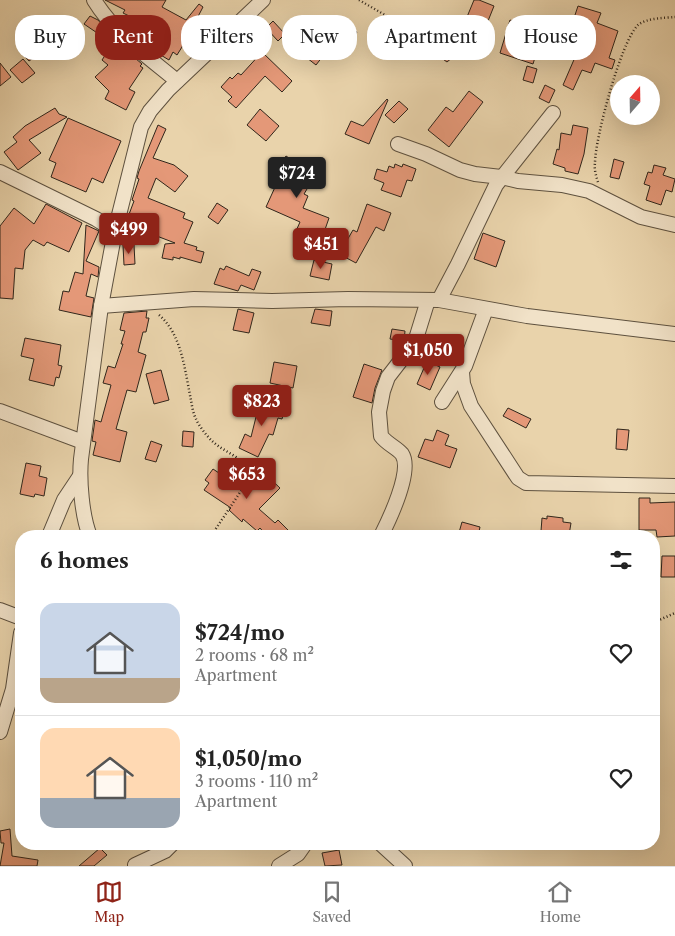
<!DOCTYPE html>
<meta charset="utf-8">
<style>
body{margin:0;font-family:"Libre Caslon Text",serif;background:#f6f6f6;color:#222;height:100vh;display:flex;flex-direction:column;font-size:19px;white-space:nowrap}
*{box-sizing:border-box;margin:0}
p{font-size:16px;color:#767676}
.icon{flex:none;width:28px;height:28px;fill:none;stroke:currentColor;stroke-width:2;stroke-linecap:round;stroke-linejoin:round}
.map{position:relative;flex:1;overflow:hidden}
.sheet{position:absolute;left:15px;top:530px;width:645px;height:320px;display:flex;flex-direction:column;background:#fff;border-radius:20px;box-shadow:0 5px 20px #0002}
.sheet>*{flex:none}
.top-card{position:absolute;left:15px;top:15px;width:645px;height:45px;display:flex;gap:10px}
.needle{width:32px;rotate:20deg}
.tools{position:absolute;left:610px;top:75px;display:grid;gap:10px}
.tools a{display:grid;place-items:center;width:50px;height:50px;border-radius:50%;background:#fff;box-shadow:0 5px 20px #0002;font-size:25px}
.price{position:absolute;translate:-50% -42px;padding:0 11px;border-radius:5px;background:#8f2418;color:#fff;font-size:16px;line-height:32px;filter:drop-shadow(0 1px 2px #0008)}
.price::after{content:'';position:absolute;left:50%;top:30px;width:15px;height:11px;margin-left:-8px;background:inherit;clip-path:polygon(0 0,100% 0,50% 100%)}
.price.selected{background:#222;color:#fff}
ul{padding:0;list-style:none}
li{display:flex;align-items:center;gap:15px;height:125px;padding:0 25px}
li+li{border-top:1px solid #e0e0e0}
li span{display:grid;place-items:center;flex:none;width:140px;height:100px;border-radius:15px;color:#555}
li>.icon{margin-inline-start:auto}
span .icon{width:60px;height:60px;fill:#fffc;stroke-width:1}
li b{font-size:21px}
h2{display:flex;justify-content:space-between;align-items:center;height:60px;padding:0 25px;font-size:21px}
.tag{padding:0 18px;border-radius:20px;background:#fff;box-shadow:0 5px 20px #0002;font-size:18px;line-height:45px}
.tag.selected{background:#8f2418;color:#fff}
.menu{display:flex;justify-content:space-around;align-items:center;height:70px;border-top:1px solid #e0e0e0;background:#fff;font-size:14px;color:#767676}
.menu a{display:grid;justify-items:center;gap:2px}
.menu .selected{color:#8f2418}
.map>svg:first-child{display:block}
</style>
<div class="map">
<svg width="675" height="866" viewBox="0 0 675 866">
<rect width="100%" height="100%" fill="#e9d3ab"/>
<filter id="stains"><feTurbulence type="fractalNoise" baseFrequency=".004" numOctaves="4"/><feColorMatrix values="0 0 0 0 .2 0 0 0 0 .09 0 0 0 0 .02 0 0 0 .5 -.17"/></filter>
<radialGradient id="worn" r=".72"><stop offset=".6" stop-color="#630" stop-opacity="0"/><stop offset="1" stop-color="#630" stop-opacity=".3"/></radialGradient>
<g fill="#e49878" stroke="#30261b">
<path d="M105,0H166L162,7L186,20L199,4L203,7L182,47L177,55L173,52L169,60L154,51L157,46L149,42L156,29L123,13L125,10Z"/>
<path d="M474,0H479L494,6L484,31L447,62L440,57L450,44L446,40L452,35L447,30L456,22L462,29Z"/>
<path d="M578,6L601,13L597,23L618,31L609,58L615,60L612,69L595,63L591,73L582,70L573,90L563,85L576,55L578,59L588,29L572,24Z"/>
<path d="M90,16L98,20L120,45L142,64L140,66L143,68L129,89L135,92L126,110L105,99L109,91L95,77L108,65L102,60L108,51L103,48L104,46L102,44L106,39L84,24Z"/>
<path d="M334,16L357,32L344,51L333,43L316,65L293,47L303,34L315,44Z"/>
<path d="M48,19L59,35L52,40L53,42L43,49L45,50L29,61L18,49L29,39L26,34Z"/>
<path d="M510,20L543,31L533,64L500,53Z"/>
<path d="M273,21L285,34L278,41L266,28Z"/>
<path d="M262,52L292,81L282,92L265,76L236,108L228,101L232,97L221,87L230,77L232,79L238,73L241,75Z"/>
<path d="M23,59L35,73L22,83L10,70Z"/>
<path d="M0,63L11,77L0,86Z"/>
<path d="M527,66L537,69L533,83L523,80Z"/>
<path d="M545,85L555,90L549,103L539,98Z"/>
<path d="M469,91L483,102L449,147L428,130L446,107L453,112Z"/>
<path d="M387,99L388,100L369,144L345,134L351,121L363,126Z"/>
<path d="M399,101L408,109L394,123L385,115Z"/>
<path d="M55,108L59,114L67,117L29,140L41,153L18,170L4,152L17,142L13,137L25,126Z"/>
<path d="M260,109L279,126L266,141L247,125Z"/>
<path d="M68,118L121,141L103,183L92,178L86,192L51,177L56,163L49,160Z"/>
<path d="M158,125L166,129L153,158L174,165L188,176L175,192L156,178L148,198L185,213L183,218L193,222L184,243L197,247L196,250L204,252L201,263L180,257V259L173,257V260L162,258L165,244L175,243L141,230L143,224L128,217L134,201L132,200L139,179L137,178L139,171Z"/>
<path d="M573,125L588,128L584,154L578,174L565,171V168L553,164L557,149L559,150L561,133L571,135Z"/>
<path d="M286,156L314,175L310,184L304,194L308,196L303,208L329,218L321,241L296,231L300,222L266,207L281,174L276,170Z"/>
<path d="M614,159L624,162L619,179L610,177Z"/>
<path d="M395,164L402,167L403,164L416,169L412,181L407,180L401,197L381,190L384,183L374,179L377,169L387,172L389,166L394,168Z"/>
<path d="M654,165L666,168L663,175L675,179L672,192L666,190L661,205L646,200L650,186L644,184L648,172L652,173Z"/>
<path d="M217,203L228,210L218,224L208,217Z"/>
<path d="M46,204L82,223L69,252L47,242L44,246L33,240L25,250L23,269L15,268L13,299L0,298V226L14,208L34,224Z"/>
<path d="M367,204L391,213L384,231L376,227L356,263L339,254L353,230L357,232Z"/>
<path d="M86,225L99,231L86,261L99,267L98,277L91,274L86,296L94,298L91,317L59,310L63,291L69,292L75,272L83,274Z"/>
<path d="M483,233L505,241L496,267L474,259Z"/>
<path d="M123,245H134L135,264L124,265Z"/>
<path d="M314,260L332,264L329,280L310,276Z"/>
<path d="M226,266L249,276L252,269L261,272L254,290L241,285L238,291L214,284L220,268L224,270Z"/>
<path d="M238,309L254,313L249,333L233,330Z"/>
<path d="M315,309L332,311L330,326L311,323Z"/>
<path d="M147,311L146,318H149L146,332H143L138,352L146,355L136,392L127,390L116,429L127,432L120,462L93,455L96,442L92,441L95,420L101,422L111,385L103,383L108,366L115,368L123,344H121L125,331L120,330L124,313Z"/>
<path d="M392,329L405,331L404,341L390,339Z"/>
<path d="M25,338L61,345L58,365L62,366L59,378L56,377L54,386L29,380L34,359L21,356Z"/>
<path d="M427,361L440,367L430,390L417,384Z"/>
<path d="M274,362L297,366L293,388L270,383Z"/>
<path d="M364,364L382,370L375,388L372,403L353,397Z"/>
<path d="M161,370L169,400L154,404L146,374Z"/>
<path d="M257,400L285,407L282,419L278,418L273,435L269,434L258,457L239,448L245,434L251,437L257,413L254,412Z"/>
<path d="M508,408L531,419L526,428L503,416Z"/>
<path d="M617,429L629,430L627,450L616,449Z"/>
<path d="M437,430L449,435L445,445L457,449L450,468L418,457L425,439L433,441Z"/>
<path d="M183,431L194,432L193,447L182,446Z"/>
<path d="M151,441L162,445L156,462L145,459Z"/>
<path d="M26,463L41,466L39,476L47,478L44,496L35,494L34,497L20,494Z"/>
<path d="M213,469L225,477L229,471L250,485L263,472L280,488L259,509L275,523L278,520L294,536H267L260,528L257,531L243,519L242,522L229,510L231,508L204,490L209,483L205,480Z"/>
<path d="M639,498H650V503L675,502V536L657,537L656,530H639Z"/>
<path d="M547,516L563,518V522L571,523L569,535L547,536L548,532L541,531L542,518L547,519Z"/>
<path d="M462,522L480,527L478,536H458Z"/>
<path d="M662,556H675V577H661Z"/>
<path d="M10,829L12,856L38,860L37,866H0L4,843H1L0,831Z"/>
<path d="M100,848L107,855L94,866H79Z"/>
<path d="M339,850L342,865L325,866L322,853Z"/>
</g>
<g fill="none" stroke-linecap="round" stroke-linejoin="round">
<g stroke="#5e513f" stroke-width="16">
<g id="minor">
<path d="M94,0C115,34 147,56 177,81"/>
<path d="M398,144L426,154L460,170L475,174L501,177L518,181L562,185L589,191L641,217L675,225"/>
<path d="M0,172L96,219L115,231"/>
<path d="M439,300L458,264L496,185L553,113"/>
<path d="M101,306L194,299L272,301L348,299L439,300L527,316L675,334"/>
<path d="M462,372L463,384L471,406L518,478L526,483L675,486"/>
<path d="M442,402L465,366L486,309"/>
<path d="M0,411L83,442"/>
<path d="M49,536L64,500L80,476"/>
<path d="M90,536C82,517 79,480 81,459L101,306L115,231L141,127L150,111L168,90L263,0"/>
<path d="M381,536C389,520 413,471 402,454C396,447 387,444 381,436L379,412L383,391L388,377L415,342L428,300"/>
<path d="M0,610L21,618"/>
<path d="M0,732L13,689L21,633"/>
<path d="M381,844L405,866"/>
<path d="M135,865L165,851L172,844"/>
<path d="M279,866L298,854L305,844"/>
</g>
</g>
<g stroke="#30261b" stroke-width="2.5" stroke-dasharray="1 2.5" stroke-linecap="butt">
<path d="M359,0L392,19"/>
<path d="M598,182C596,176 594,169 595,163C595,139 621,41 638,25C646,18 665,18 675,17"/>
<path d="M159,315C182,334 185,372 191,400C192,406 193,413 196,419C199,426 206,435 212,441C228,456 257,459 243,488L211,536"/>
<path d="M657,621L675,613"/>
</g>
<use href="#minor" stroke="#f1e2c8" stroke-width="14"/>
</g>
<rect width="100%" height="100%" filter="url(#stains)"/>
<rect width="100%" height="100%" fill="url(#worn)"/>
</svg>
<div class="tools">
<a><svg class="needle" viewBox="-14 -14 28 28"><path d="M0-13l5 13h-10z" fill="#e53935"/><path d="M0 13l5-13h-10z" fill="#767676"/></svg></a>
</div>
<b class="price selected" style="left:297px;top:199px">$724</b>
<b class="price" style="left:129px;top:255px">$499</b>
<b class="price" style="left:321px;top:270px">$451</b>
<b class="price" style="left:428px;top:376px">$1,050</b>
<b class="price" style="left:262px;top:427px">$823</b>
<b class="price" style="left:247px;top:500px">$653</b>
<div class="top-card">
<a class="tag">Buy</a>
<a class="tag selected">Rent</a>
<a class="tag">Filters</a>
<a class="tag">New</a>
<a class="tag">Apartment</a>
<a class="tag">House</a>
</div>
<section class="sheet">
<h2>6 homes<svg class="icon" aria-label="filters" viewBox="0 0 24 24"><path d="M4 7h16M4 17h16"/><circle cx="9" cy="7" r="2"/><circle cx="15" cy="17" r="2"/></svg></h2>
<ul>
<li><span style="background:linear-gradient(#c9d6e8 75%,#b9a48a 0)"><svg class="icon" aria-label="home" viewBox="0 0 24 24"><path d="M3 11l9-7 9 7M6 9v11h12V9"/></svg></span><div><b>$724/mo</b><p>2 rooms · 68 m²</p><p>Apartment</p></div><svg class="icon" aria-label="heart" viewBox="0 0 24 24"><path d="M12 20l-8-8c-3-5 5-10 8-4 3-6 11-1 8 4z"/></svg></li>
<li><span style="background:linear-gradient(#ffd9b3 70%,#9aa5b1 0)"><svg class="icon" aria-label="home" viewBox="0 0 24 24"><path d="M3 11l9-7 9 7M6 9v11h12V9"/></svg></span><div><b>$1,050/mo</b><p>3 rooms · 110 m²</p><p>Apartment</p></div><svg class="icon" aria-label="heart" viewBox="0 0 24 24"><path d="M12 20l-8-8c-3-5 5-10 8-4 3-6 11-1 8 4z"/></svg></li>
</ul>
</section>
</div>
<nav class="menu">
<a class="selected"><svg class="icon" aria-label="map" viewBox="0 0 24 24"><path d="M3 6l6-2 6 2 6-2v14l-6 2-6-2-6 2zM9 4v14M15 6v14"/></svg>Map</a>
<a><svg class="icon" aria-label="saved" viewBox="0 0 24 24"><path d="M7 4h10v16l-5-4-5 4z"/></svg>Saved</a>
<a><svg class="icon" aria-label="home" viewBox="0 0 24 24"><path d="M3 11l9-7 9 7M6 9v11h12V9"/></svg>Home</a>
</nav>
